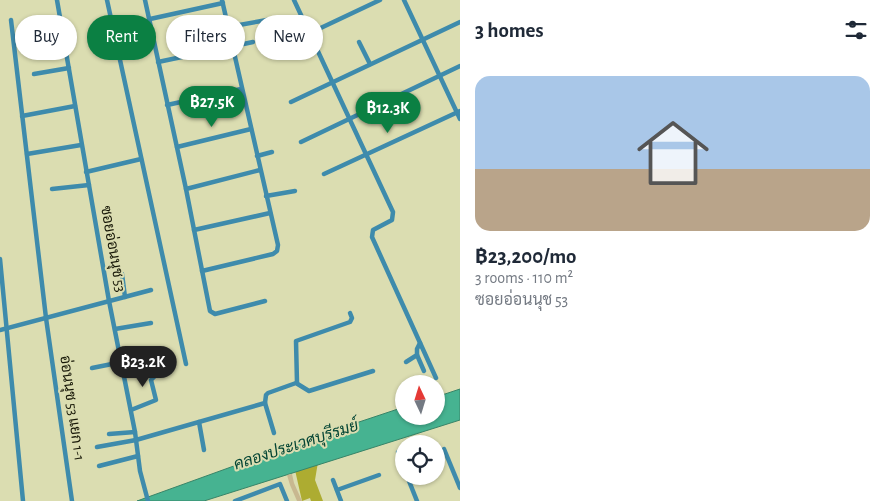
<!DOCTYPE html>
<meta charset="utf-8">
<style>
body{margin:0;font-family:"Alegreya Sans",Sarabun,sans-serif;background:#f2f2f3;color:#1f2937;height:100vh;display:flex;flex-direction:column;font-size:19px;white-space:nowrap}
*{box-sizing:border-box;margin:0}
p{font-size:16px;color:#747a83}
.icon{flex:none;width:28px;height:28px;fill:none;stroke:currentColor;stroke-width:2;stroke-linecap:round;stroke-linejoin:round}
.map{position:relative;flex:1;overflow:hidden}
.side{display:flex;flex-direction:column;background:#fff;width:425px}
.side>*{flex:none}
.guide{position:absolute;left:15px;top:15px;width:370px;height:45px;display:flex;gap:10px}
.needle{width:32px;rotate:356deg}
.tools{position:absolute;left:395px;top:375px;display:grid;gap:10px}
.tools a{display:grid;place-items:center;width:50px;height:50px;border-radius:50%;background:#fff;box-shadow:0 1px 4px #0004;font-size:25px}
.price{position:absolute;translate:-50% -42px;padding:0 11px;border-radius:18px;background:#0b8043;color:#fff;font-size:16px;line-height:32px;filter:drop-shadow(0 1px 2px #0008)}
.price::after{content:'';position:absolute;left:50%;top:30px;width:15px;height:11px;margin-left:-8px;background:inherit;clip-path:polygon(0 0,100% 0,50% 100%)}
.price.on{background:#222;color:#fff}
ul{padding:0;list-style:none}
li{display:grid;align-content:center;gap:10px;height:265px;padding:0 15px}
li span{display:grid;place-items:center;height:155px;border-radius:15px;color:#555}
li>.icon{margin-inline-start:auto}
span .icon{width:90px;height:90px;fill:#fffc;stroke-width:1}
li b{font-size:21px}
h2{display:flex;justify-content:space-between;align-items:center;height:60px;padding:0 15px;font-size:21px}
.chip{padding:0 18px;border-radius:22px;background:#fff;box-shadow:0 1px 4px #0004;font-size:18px;line-height:45px}
.chip.on{background:#0b8043;color:#fff}
main{display:flex;flex:1;min-height:0}
.map>svg:first-child{display:block}
</style>
<main>
<div class="map">
<svg width="460" height="501" viewBox="0 0 460 501">
<rect width="100%" height="100%" fill="#dbddb1"/>
<path fill="#adac31" d="M318,462L315,480L323,501H311L310,498L302,501L295,470Z"/>
<path fill="#46b391" stroke="#388468" d="M460,389V420L204,501H137L314,437L404,407V416H436V397Z"/>
<path fill="#c8b890" d="M292,474L294,483L302,501H297L290,485L287,475Z"/>
<g fill="none" stroke-linecap="round" stroke-linejoin="round">
<g stroke="#3e8bac" stroke-width="4.5">
<path d="M57,0L109,301L135,432L140,471L148,501"/>
<path d="M107,0L186,364"/>
<path d="M145,0L186,189L210,311L215,314L265,301"/>
<path d="M294,0L393,212L392,220L373,230L372,237L436,378"/>
<path d="M404,0L460,119"/>
<path d="M150,19L223,3"/>
<path d="M11,20L46,318L72,501"/>
<path d="M228,27L267,20"/>
<path d="M308,34L380,0"/>
<path d="M359,42L370,64"/>
<path d="M158,62L253,42"/>
<path d="M34,74L69,68"/>
<path d="M291,102L460,22"/>
<path d="M167,105L241,89"/>
<path d="M22,116L75,106"/>
<path d="M301,142L460,66"/>
<path d="M177,147L251,129"/>
<path d="M27,154L81,145"/>
<path d="M257,156L272,152"/>
<path d="M86,172L141,159"/>
<path d="M324,174L460,111"/>
<path d="M52,189L89,185"/>
<path d="M186,189L260,170"/>
<path d="M266,196L295,191"/>
<path d="M194,230L270,213"/>
<path d="M0,259L23,501"/>
<path d="M202,271L273,254L277,251L278,245L222,0"/>
<path d="M122,274L125,297"/>
<path d="M115,329L151,323"/>
<path d="M0,330L151,290"/>
<path d="M417,355L424,371"/>
<path d="M121,356L141,352L147,359"/>
<path d="M406,362L417,355V349L420,343"/>
<path d="M92,368L122,362"/>
<path d="M297,383L296,341L350,322L352,318L350,313"/>
<path d="M265,403L274,433"/>
<path d="M131,410L156,400L151,380L155,376"/>
<path d="M199,422L204,450"/>
<path d="M109,434L135,432"/>
<path d="M97,447L136,440L265,403L266,395L268,393L296,383L309,391L373,371"/>
<path d="M444,449L460,488"/>
<path d="M398,452L404,467"/>
<path d="M99,466L138,456"/>
<path d="M407,476L417,501"/>
<path d="M333,480L341,501"/>
<path d="M337,490L379,475"/>
<path d="M235,501L280,484L287,501"/>
</g>
</g>
<g text-anchor="middle" dominant-baseline="central" stroke-width="4" stroke-linejoin="round" paint-order="stroke">
<g font-size="15" fill="#171707" stroke="#dbddb1">
<text transform="translate(113 249) rotate(80)">ซอยอ่อนนุช 53</text>
<text transform="translate(72 408) rotate(82)">อ่อนนุช 53 แยก 1-1</text>
</g>
<g font-size="16" font-style="italic" fill="#054635" stroke="#dbddb1">
<text transform="translate(296 445) rotate(-18)">คลองประเวศบุรีรมย์</text>
</g>
</g>
</svg>
<div class="tools">
<a><svg class="needle" viewBox="-14 -14 28 28"><path d="M0-13l5 13h-10z" fill="#e53935"/><path d="M0 13l5-13h-10z" fill="#747a83"/></svg></a>
<a><svg class="icon" aria-label="locate" viewBox="0 0 24 24"><circle cx="12" cy="12" r="6"/><path d="M12 2v4M12 18v4M2 12h4M18 12h4"/></svg></a>
</div>
<b class="price" style="left:212px;top:128px">฿27.5K</b>
<b class="price" style="left:388px;top:134px">฿12.3K</b>
<b class="price on" style="left:143px;top:388px">฿23.2K</b>
<div class="guide">
<a class="chip">Buy</a>
<a class="chip on">Rent</a>
<a class="chip">Filters</a>
<a class="chip">New</a>
</div>
</div>
<section class="side">
<h2>3 homes<svg class="icon" aria-label="filters" viewBox="0 0 24 24"><path d="M4 7h16M4 17h16"/><circle cx="9" cy="7" r="2"/><circle cx="15" cy="17" r="2"/></svg></h2>
<ul>
<li><span style="background:linear-gradient(#a9c7e8 60%,#b9a48a 0)"><svg class="icon" aria-label="home" viewBox="0 0 24 24"><path d="M3 11l9-7 9 7M6 9v11h12V9"/></svg></span><div><b>฿23,200/mo</b><p>3 rooms · 110 m²</p><p>ซอยอ่อนนุช 53</p></div></li>
</ul>
</section>
</main>
